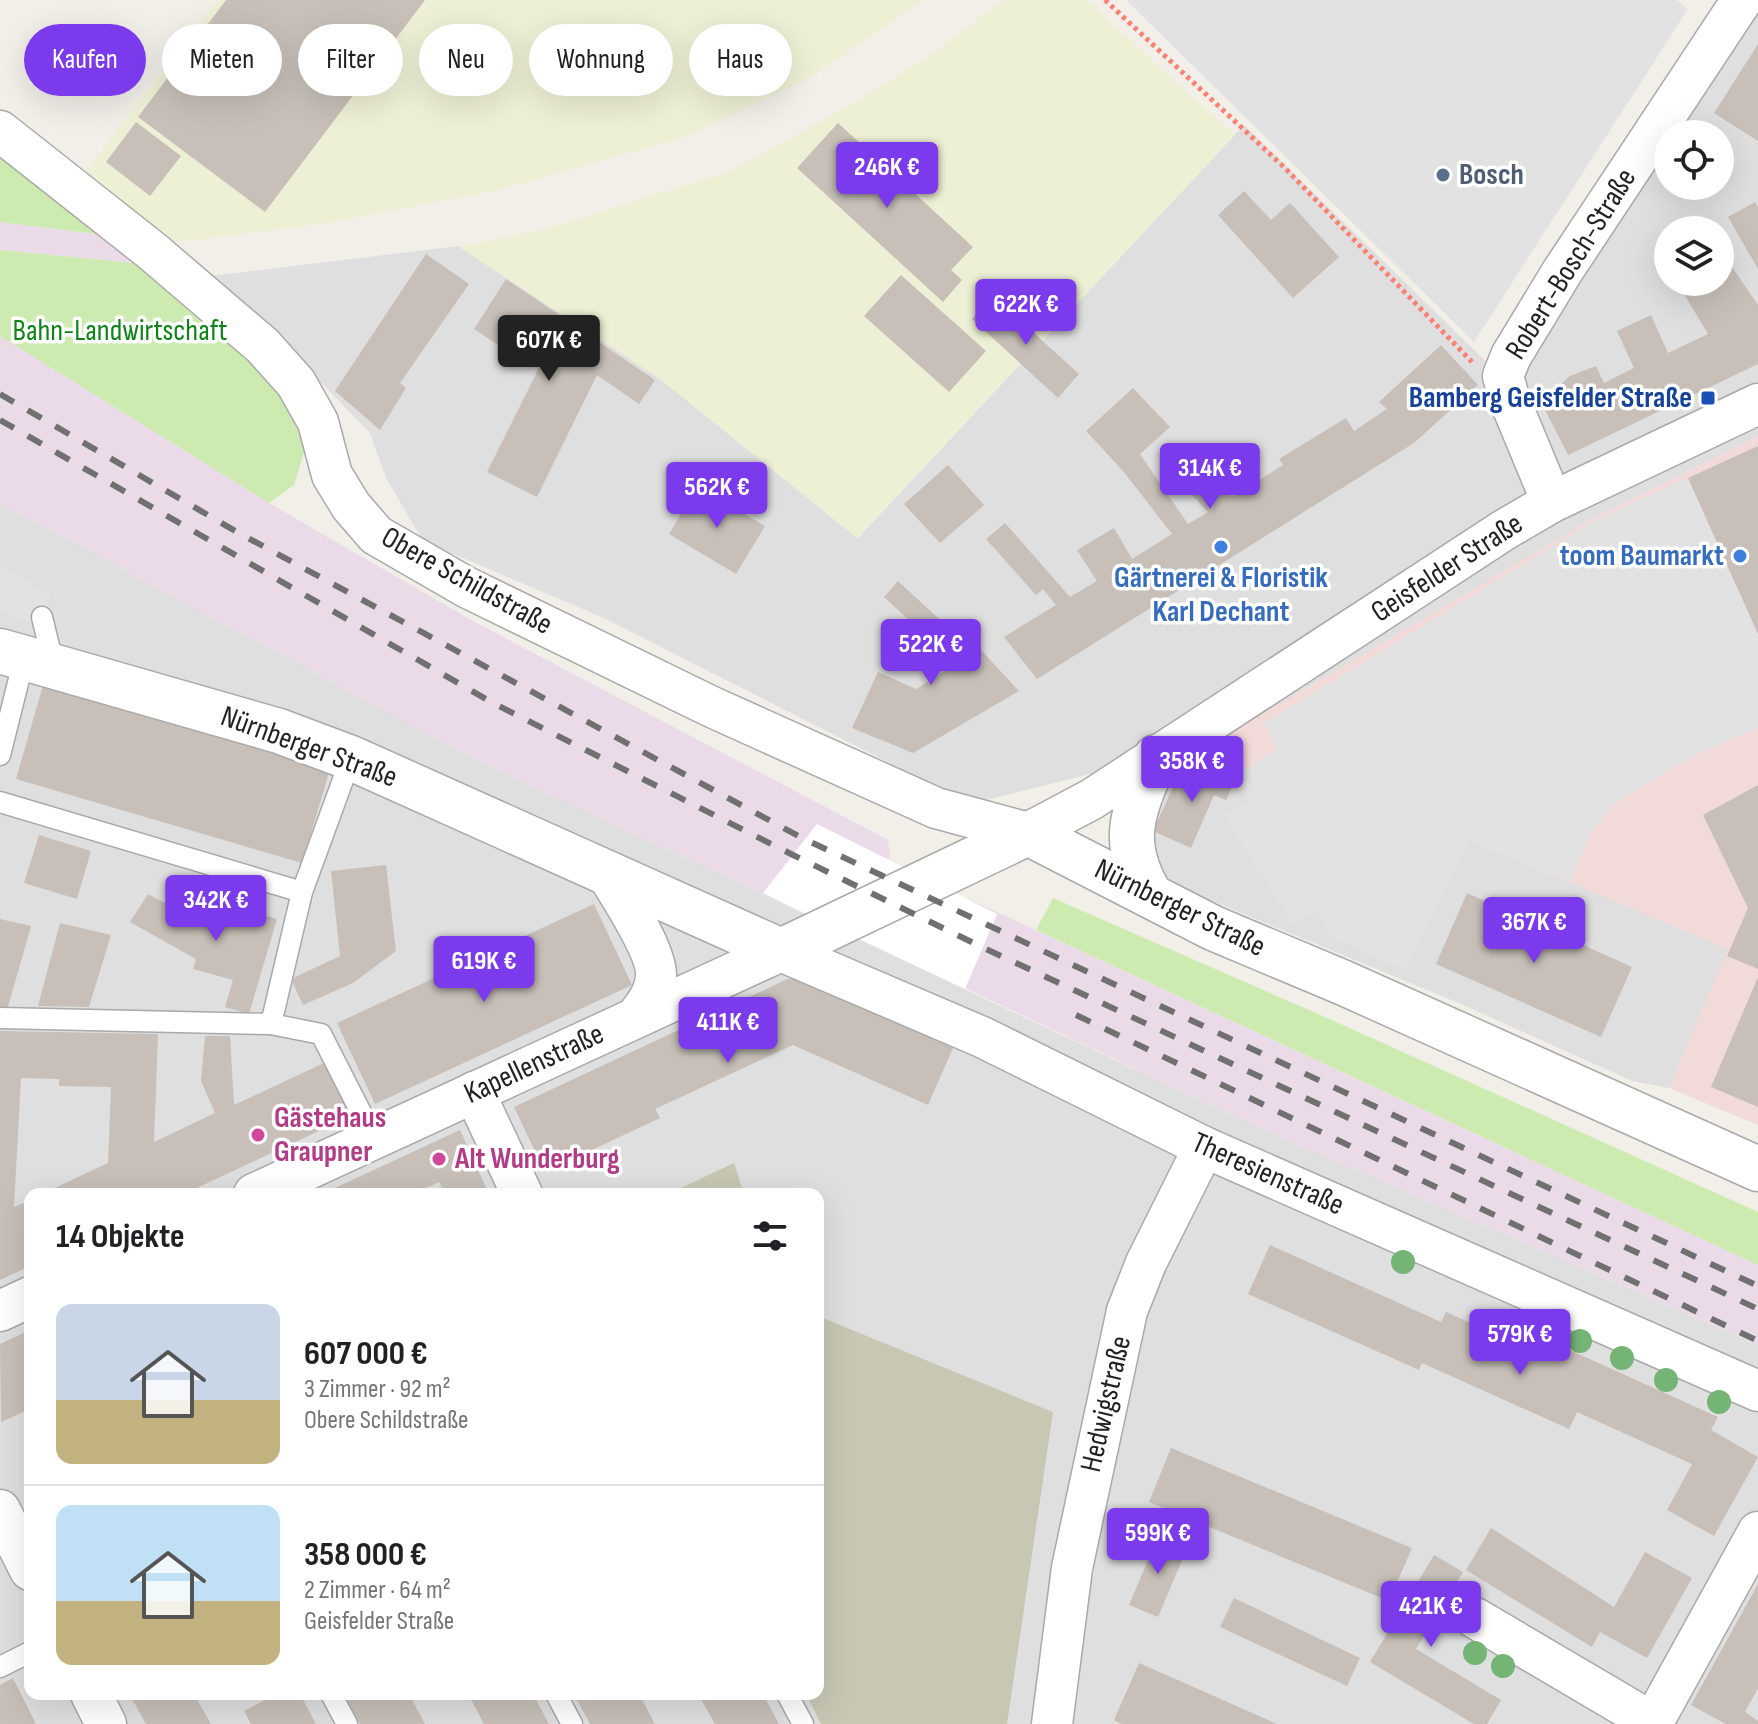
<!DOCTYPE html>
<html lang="de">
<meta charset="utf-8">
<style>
body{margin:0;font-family:"Sofia Sans Condensed",sans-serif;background:#f2f2f2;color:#202124;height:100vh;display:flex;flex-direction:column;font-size:30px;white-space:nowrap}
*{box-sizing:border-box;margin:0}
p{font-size:26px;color:#757577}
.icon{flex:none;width:44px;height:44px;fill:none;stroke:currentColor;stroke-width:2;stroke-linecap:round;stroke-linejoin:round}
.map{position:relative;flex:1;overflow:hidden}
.sheet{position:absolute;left:24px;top:1188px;width:800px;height:512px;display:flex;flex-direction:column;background:#fff;border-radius:16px;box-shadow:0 8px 32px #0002}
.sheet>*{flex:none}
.banner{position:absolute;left:24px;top:24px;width:800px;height:72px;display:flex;gap:16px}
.tools{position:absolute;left:1654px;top:120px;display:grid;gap:16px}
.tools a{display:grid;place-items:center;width:80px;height:80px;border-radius:50%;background:#fff;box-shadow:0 8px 32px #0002;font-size:40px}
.price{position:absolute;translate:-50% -68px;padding:0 18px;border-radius:8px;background:#7c3aed;color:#fff;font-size:26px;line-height:52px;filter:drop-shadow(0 2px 4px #0008)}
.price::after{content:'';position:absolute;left:50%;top:48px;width:24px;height:18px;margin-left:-12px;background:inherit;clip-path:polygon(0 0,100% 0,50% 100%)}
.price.selected{background:#222;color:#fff}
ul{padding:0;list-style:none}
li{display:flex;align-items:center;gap:24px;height:200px;padding:0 32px}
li+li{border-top:2px solid #e0e0e0}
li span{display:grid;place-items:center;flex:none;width:224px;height:160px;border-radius:16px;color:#555}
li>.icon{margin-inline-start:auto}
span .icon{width:96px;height:96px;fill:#fffc;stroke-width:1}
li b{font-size:34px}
h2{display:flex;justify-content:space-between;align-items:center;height:96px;padding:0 32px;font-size:34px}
.chip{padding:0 28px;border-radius:36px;background:#fff;box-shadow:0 8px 32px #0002;font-size:28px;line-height:72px}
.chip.selected{background:#7c3aed;color:#fff}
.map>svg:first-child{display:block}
</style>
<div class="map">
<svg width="1758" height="1724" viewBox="0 0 1758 1724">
<rect width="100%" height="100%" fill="#f2efe9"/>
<g fill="#e0dfdf" fill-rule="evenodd">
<path d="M1758,4V437L1599,515L1215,743L1252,800L1225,816L1293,923L1315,911L1405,969L1469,840L1729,949L1669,1088L1632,1081L1461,1004L1188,891L1160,875L1151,857L1153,813L1172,777L1194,750L1203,746L970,804L604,618L423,541L386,478L370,433L274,334L211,276L459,246L660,379L858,538L1244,125L1507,382L1668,140V186H1720V134H1672ZM1668,230H1720V282H1668Z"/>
<path d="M0,503L473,758L1249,1123L1758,1345V1724H0ZM30,1194H818V1694H30Z"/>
</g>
<path fill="#f2dad9" d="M1758,437V1125L1669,1088L1728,949L1470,840L1405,970L1332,938L1315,911L1292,923L1225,816L1251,800L1214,743L1599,515Z"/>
<g fill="#ebdbe8">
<path d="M0,222L113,236L145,264L0,250Z"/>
<path d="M0,336L269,503L473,621L888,840L890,857L845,882L779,902L473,758L0,503Z"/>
<path d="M973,901L1758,1265V1345L1249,1123L879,947Z"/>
</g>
<g fill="#c7c7b4">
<path d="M734,1163L744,1194H668Z"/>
<path d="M818,1316L1053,1412L1007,1724H821L806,1694H818Z"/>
</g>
<g fill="#eef0d5">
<path d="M218,0H924L808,79L686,137L498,190L328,223L163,244L81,177Z"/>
<path d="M1003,0H1086L1235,135L857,538L660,379L459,247L553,227L730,171L847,107L932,54Z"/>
</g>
<g fill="#cdebb0">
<path d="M0,146L113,236L0,222Z"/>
<path d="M0,250L145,264L270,369L299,412L304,453L294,485L269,503L0,336Z"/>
<path d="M1053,898L1325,1017L1758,1212V1265L1036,930Z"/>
</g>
<g fill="#e2e2e2">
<path d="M1126,0H1677L1688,9L1474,342Z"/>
<path d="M1688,478L1758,634V728L1695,755L1612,805L1590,835L1570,881L1469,840L1405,970L1332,938L1315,911L1292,923L1225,816L1251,800L1236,775L1278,749L1263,724L1599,518Z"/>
<path d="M0,565L50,595L40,624L0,612Z"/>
</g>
<path fill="#fff" d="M817,824L997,914L965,989L763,893Z"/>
<g fill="#c7bfb8">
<path d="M226,0H425L265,212L138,117Z"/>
<path d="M1758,44V141L1714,113Z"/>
<path d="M136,122L181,156L150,196L106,162Z"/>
<path d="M838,123L973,247L951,270L962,280L943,302L797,168Z"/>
<path d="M1244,191L1271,220L1290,203L1339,257L1293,298L1218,215Z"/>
<path d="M1755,202L1758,207V269L1728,217Z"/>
<path d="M426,254L469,284L400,383L406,388L380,430L335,391Z"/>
<path d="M1730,264L1758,305V364L1568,455L1541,402L1570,376L1596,366L1604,383L1634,368L1617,331L1651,315L1668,353L1708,334L1684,294L1702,282H1720V270Z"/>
<path d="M901,275L986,351L949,392L864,316Z"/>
<path d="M506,279L655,380L639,404L597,375L537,497L487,472L544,358L514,339L507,351L474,329Z"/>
<path d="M993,296L1079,374L1058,398L972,319Z"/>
<path d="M1441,345L1478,385L1414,443L1037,679L1004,637L1056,605L1043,589L1036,595L986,539L1005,523L1070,597L1097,581L1077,550L1114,528L1132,559L1172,534L1123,471L1086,431L1133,388L1170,427L1140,454L1188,524L1208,512L1177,479L1200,460L1232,497L1283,465L1279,459L1346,418L1354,431L1387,409L1379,402Z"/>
<path d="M1758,446V634L1688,478Z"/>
<path d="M948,465L984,505L940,543L904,504Z"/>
<path d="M698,486L765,526L736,574L669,534Z"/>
<path d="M898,581L976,653L981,650L1019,691L913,753L852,728L878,672L916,689L957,664L884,597Z"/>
<path d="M44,682L331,766L302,863L16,779Z"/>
<path d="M1201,763L1236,778L1226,800L1214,795L1191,848L1153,831L1179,774L1193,780Z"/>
<path d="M1758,785V969L1727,956L1748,908L1703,815Z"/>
<path d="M39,835L91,851L77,899L24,883Z"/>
<path d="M386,865L396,951L353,983L303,1005L291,979L340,956L331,871Z"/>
<path d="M1467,893L1632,967L1601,1037L1436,964Z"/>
<path d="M148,894L206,925L213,901L277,919L249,1014L225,1007L233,980L193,969L196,959L130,922Z"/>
<path d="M594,904L632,985L375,1104L337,1023Z"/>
<path d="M0,919L31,926L8,1007H0Z"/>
<path d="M60,923L111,935L89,1007L38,1006Z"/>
<path d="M794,976L953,1048L928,1105L793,1045L655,1109L660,1118L545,1172L514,1107Z"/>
<path d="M1758,977V1107L1711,1087Z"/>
<path d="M0,1031L158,1034L154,1142L215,1113L201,1081L205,1036H230L234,1105L326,1062L351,1116L184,1194H42L108,1163L111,1087L59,1086V1079L21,1078L14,1207L30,1200V1266L0,1280Z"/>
<path d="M460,1130L489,1194H445L439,1182L420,1191L421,1194H322Z"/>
<path d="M1270,1245L1441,1322L1446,1312L1540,1354L1547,1340L1552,1342L1718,1417L1711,1430L1758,1457L1714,1536L1667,1510L1692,1464L1577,1412L1569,1429L1422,1363L1419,1370L1248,1294Z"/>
<path d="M30,1330V1409L1,1422L0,1344Z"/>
<path d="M1171,1448L1412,1548L1389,1601L1149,1502Z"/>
<path d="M1491,1528L1614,1607L1645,1552L1692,1578L1647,1658L1600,1632L1592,1647L1466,1570Z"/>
<path d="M1159,1534L1188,1546L1158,1617L1129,1605Z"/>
<path d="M1434,1555L1463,1572L1416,1649L1501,1700L1487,1724H1474L1370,1662Z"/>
<path d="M1758,1584V1688L1745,1712L1758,1721V1724H1726L1691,1705Z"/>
<path d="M1234,1598L1360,1658L1347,1686L1220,1627Z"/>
<path d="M1139,1663L1180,1681L1277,1724H1122L1114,1720Z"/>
<path d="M13,1678L36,1724H0V1685Z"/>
<path d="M137,1694H194L211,1724H146L131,1697Z"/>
<path d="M276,1694H300L316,1724H251L244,1711Z"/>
<path d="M351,1694H409L425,1724H360L346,1697Z"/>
<path d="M468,1694H533L549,1724H484Z"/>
<path d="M574,1694H639L655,1724H590Z"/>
<path d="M698,1694H763L779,1724H715Z"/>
</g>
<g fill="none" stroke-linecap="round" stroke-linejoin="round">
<g stroke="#a9a9a9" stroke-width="23">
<g id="service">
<path d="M42,617L54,667"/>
<path d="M0,755L24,659"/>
<path d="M0,802L302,892"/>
<path d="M0,1018L271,1024L302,892L351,758"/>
<path d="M271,1024L321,1034L374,1138"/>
<path d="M0,1667L30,1652"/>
<path d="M331,1694L347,1724"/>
<path d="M556,1694L572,1724"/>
<path d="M787,1694L803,1724"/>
</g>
</g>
<g stroke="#a9a9a9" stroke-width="43">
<g id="minor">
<path d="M0,131L152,251L263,346L296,383L318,422L332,475L351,506L376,535L466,587L712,707L936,808L1028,833L1092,799L1504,530L1552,502L1758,404"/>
<path d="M1552,502L1510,401L1503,376L1511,356L1562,272L1742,0"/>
<path d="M607,874C620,895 658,953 656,977C655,993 646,1004 637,1016"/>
<path d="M474,1092L522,1194"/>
<path d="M254,1194L781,951L982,1037L1204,1147L1758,1391"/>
<path d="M0,1311L30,1297"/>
<path d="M0,1510L30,1570"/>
<path d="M1475,1618L1655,1724"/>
<path d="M91,1694L106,1724"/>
<path d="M1052,1724L1072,1568L1127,1311L1146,1263L1204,1147"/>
<path d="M1652,1724L1758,1532"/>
</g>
</g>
<g stroke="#a9a9a9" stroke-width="47">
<g id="tertiary">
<path d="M0,651L279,731L351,758L781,951L1028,833L1213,928L1344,983L1758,1169"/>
<path d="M1151,896C1118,842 1133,811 1156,757"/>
</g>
</g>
<path stroke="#fa8072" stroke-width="5" stroke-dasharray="4 4" stroke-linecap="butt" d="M1105,0L1285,168L1472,362"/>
<use href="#service" stroke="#fff" stroke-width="20"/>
<use href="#minor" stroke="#fff" stroke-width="40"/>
<use href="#tertiary" stroke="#fff" stroke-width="44"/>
<g stroke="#707070" stroke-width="6" stroke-dasharray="16 16" stroke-linecap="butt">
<path d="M0,394L237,532L802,838L1758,1286"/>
<path d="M0,420L493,703L793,855L986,949L1758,1309"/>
<path d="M1076,1015L1758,1341"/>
</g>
</g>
<g fill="#74b475">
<circle cx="1403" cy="1262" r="12"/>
<circle cx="1580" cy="1341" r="12"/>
<circle cx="1622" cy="1358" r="12"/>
<circle cx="1666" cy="1380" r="12"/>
<circle cx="1719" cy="1402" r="12"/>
<circle cx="1475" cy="1653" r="12"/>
<circle cx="1503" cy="1666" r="12"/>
</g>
<circle fill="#5c6f8a" stroke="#fff" stroke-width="3" cx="1443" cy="175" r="8"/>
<rect fill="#1a4fb4" stroke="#fff" stroke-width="3" x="1700" y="390" width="16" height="16" rx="4"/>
<g fill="#3f7fe0" stroke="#fff" stroke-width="3">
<circle cx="1221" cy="547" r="8"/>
<circle cx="1740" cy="556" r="8"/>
</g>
<g fill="#d1479c" stroke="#fff" stroke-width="3">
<circle cx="258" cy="1135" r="8"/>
<circle cx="439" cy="1159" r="8"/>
</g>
<g text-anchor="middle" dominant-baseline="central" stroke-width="7" stroke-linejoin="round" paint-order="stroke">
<g font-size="30" font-weight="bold" fill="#4e5e75" stroke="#fff" text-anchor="start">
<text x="1459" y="175">Bosch</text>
</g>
<g font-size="30" fill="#222" stroke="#fff">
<text transform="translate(1571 264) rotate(-58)">Robert-Bosch-Straße</text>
<text transform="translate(1447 568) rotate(-33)">Geisfelder Straße</text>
<text transform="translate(467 581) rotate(29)">Obere Schildstraße</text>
<text transform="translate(309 747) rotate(20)">Nürnberger Straße</text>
<text transform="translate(1180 908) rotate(26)">Nürnberger Straße</text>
<text transform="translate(534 1064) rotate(-25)">Kapellenstraße</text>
<text transform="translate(1268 1174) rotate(24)">Theresienstraße</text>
<text transform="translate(1106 1404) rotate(-77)">Hedwigstraße</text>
</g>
<g font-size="30" fill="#0c8416" stroke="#fff">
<text x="120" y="331">Bahn-Landwirtschaft</text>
</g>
<g font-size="30" font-weight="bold" fill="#164399" stroke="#fff" text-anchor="end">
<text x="1692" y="398">Bamberg Geisfelder Straße</text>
</g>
<g font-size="30" font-weight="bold" fill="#366cbe" stroke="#fff" text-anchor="end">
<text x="1724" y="556">toom Baumarkt</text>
<text x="1221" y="578" text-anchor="middle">Gärtnerei &amp; Floristik<tspan x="1221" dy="34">Karl Dechant</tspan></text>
</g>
<g font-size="30" font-weight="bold" fill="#b23c85" stroke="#fff" text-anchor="start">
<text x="274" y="1118">Gästehaus<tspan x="274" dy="34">Graupner</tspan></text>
<text x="455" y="1159">Alt Wunderburg</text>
</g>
</g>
</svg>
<div class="tools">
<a><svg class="icon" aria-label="locate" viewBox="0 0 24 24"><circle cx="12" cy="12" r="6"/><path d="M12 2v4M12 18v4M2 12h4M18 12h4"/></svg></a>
<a><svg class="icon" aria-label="layers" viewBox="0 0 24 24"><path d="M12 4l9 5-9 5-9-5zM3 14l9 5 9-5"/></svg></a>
</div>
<b class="price" style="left:887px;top:210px">246K €</b>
<b class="price" style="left:1026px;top:347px">622K €</b>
<b class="price selected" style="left:549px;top:383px">607K €</b>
<b class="price" style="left:1210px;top:511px">314K €</b>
<b class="price" style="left:717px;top:530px">562K €</b>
<b class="price" style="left:931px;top:687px">522K €</b>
<b class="price" style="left:1192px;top:804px">358K €</b>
<b class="price" style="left:216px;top:943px">342K €</b>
<b class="price" style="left:1534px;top:965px">367K €</b>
<b class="price" style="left:484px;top:1004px">619K €</b>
<b class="price" style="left:728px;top:1065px">411K €</b>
<b class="price" style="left:1520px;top:1377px">579K €</b>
<b class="price" style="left:1158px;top:1576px">599K €</b>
<b class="price" style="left:1431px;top:1649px">421K €</b>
<div class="banner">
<a class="chip selected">Kaufen</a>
<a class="chip">Mieten</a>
<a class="chip">Filter</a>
<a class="chip">Neu</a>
<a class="chip">Wohnung</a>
<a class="chip">Haus</a>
</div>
<section class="sheet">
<h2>14 Objekte<svg class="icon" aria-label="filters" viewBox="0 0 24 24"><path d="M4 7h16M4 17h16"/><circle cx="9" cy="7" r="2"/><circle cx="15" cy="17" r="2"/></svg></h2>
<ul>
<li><span style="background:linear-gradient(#c9d6e8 60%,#c2b280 0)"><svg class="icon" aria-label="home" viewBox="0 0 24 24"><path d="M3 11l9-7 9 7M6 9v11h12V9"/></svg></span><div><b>607 000 €</b><p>3 Zimmer · 92 m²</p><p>Obere Schildstraße</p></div></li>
<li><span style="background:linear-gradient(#bfe0f5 60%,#c2b280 0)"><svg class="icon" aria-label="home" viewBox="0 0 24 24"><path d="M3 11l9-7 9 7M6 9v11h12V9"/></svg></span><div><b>358 000 €</b><p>2 Zimmer · 64 m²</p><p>Geisfelder Straße</p></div></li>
</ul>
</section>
</div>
